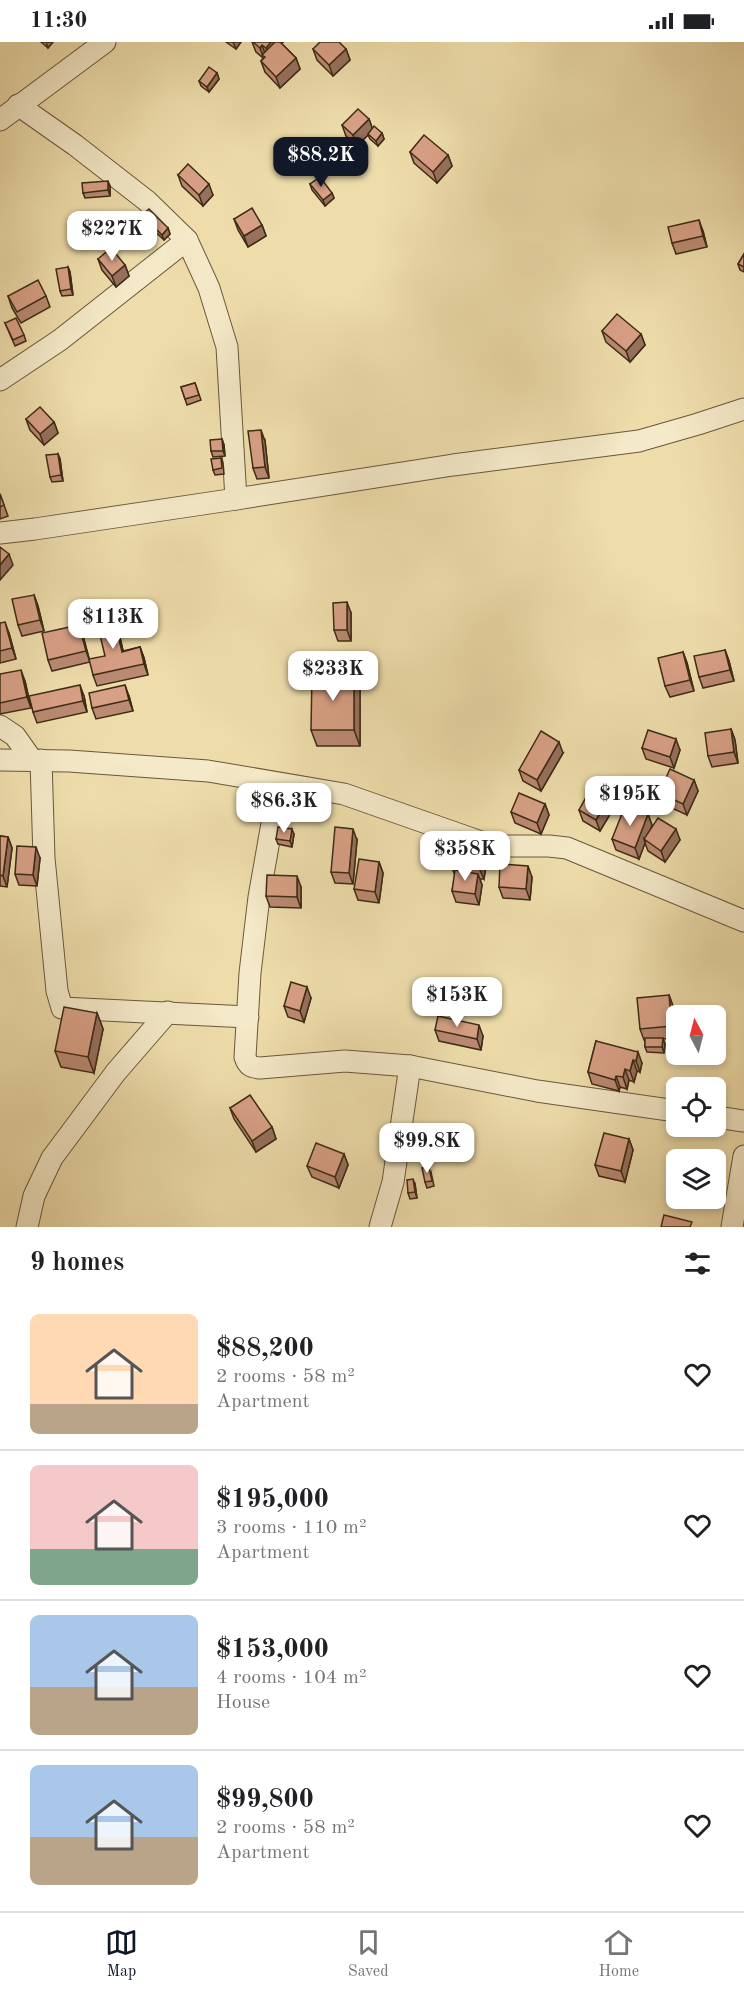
<!DOCTYPE html>
<meta charset="utf-8">
<style>
body{margin:0;font-family:"Old Standard TT",serif;background:#f2f2f2;color:#202124;height:100vh;display:flex;flex-direction:column;font-size:22px;white-space:nowrap}
*{box-sizing:border-box;margin:0}
p{font-size:20px;color:#757577}
.icon{flex:none;width:33px;height:33px;fill:none;stroke:currentColor;stroke-width:2;stroke-linecap:round;stroke-linejoin:round}
.map{position:relative;height:1185px;overflow:hidden}
.panel{display:flex;flex-direction:column;background:#fff;flex:1}
.panel>*{flex:none}
.needle{width:39px;rotate:353deg}
.controls{position:absolute;left:666px;top:963px;display:grid;gap:12px}
.controls a{display:grid;place-items:center;width:60px;height:60px;border-radius:9px;background:#fff;box-shadow:0 3px 9px #0003;font-size:30px}
.price{position:absolute;translate:-50% -51px;padding:0 14px;border-radius:12px;background:#fff;color:#222;font-size:20px;line-height:39px;filter:drop-shadow(0 2px 3px #0008)}
.price::after{content:'';position:absolute;left:50%;top:36px;width:18px;height:14px;margin-left:-9px;background:inherit;clip-path:polygon(0 0,100% 0,50% 100%)}
.price.current{background:#111827;color:#fff}
ul{padding:0;list-style:none}
li{display:flex;align-items:center;gap:18px;height:150px;padding:0 30px}
li+li{border-top:2px solid #e0e0e0}
li span{display:grid;place-items:center;flex:none;width:168px;height:120px;border-radius:9px;color:#555}
li>.icon{margin-inline-start:auto}
span .icon{width:72px;height:72px;fill:#fffc;stroke-width:1}
li b{font-size:26px}
h2{display:flex;justify-content:space-between;align-items:center;height:72px;padding:0 30px;font-size:26px}
.status{display:flex;justify-content:space-between;align-items:center;height:42px;padding:0 30px;background:#fff;direction:ltr}
.status svg{height:16px;fill:currentColor}
.tabs{display:flex;justify-content:space-around;align-items:center;height:84px;border-top:2px solid #e0e0e0;background:#fff;font-size:16px;color:#757577}
.tabs a{display:grid;justify-items:center;gap:3px}
.tabs .current{color:#111827}
.map>svg:first-child{display:block}
</style>
<div class="status"><b>11:30</b><svg viewBox="0 0 49 12"><path d="M0 12V9h3v3zM5 12V6h3v6zM10 12V3h3v9zM15 12V0h3v12zM26 1h20v11H26zM47 4h2v5h-2z"/></svg></div>
<div class="map">
<svg width="744" height="1185" viewBox="0 0 744 1185">
<rect width="100%" height="100%" fill="#eeddab"/>
<filter id="stains"><feTurbulence type="fractalNoise" baseFrequency=".00333" numOctaves="4"/><feColorMatrix values="0 0 0 0 .2 0 0 0 0 .09 0 0 0 0 .02 0 0 0 .5 -.17"/></filter>
<radialGradient id="worn" r=".72"><stop offset=".6" stop-color="#630" stop-opacity="0"/><stop offset="1" stop-color="#630" stop-opacity=".3"/></radialGradient>
<g fill="none" stroke-linecap="round" stroke-linejoin="round">
<g stroke="#6a5839" stroke-width="23">
<g id="minor">
<path d="M18,63L75,103L147,159L187,198L209,246L227,305L236,457"/>
<path d="M0,78L105,0"/>
<path d="M0,338L60,298L187,198"/>
<path d="M0,491L35,487L236,457L453,423L639,399L698,382L744,367"/>
<path d="M0,684L15,694L32,718"/>
<path d="M0,718L69,719L208,729L344,752L481,800L505,804H549L567,806L744,879"/>
<path d="M41,718L44,816L57,949L62,966L248,975"/>
<path d="M279,742L259,855L250,931L245,1015C248,1024 251,1025 260,1026L345,1019L410,1024L537,1049L676,1069"/>
<path d="M716,1075L744,1079"/>
<path d="M27,1185L34,1154L52,1116L116,1030L168,970"/>
<path d="M380,1185L393,1140L410,1024"/>
<path d="M732,1185L744,1114"/>
</g>
</g>
<use href="#minor" stroke="#f4e9c8" stroke-width="21"/>
</g>
<g fill="#ba8a73" stroke="#3e2b13" stroke-width="1.5">
<path d="M41,0H53L48,6Z"/>
<path d="M226,0H241L236,7Z"/>
<path d="M252,0H283L282,2L296,16L300,27L280,46L265,30L261,19L263,16L256,10Z"/>
<path d="M313,7H346L350,18L333,34L317,18Z"/>
<path d="M217,31L219,37L209,50L201,44L199,39Z"/>
<path d="M369,77L372,86L382,91L384,97L378,104L370,97L368,93L357,104L346,94L342,83Z"/>
<path d="M410,110L448,113L452,124L437,141L414,121Z"/>
<path d="M178,133L213,153L203,164L182,144Z"/>
<path d="M310,142L332,151L334,156L325,164L312,148Z"/>
<path d="M110,144V154L85,156L83,151Z"/>
<path d="M142,173L168,186L170,192L164,198L144,179Z"/>
<path d="M234,177L262,183L266,194L248,205L238,188Z"/>
<path d="M703,189L707,205L676,212L672,201Z"/>
<path d="M744,212V230L740,228L738,222Z"/>
<path d="M98,217L125,223L129,234L116,245L102,228Z"/>
<path d="M68,225L70,230L73,253L62,254L60,249Z"/>
<path d="M8,254H46L50,265L21,281L12,266Z"/>
<path d="M5,281L24,293L26,299L15,304Z"/>
<path d="M602,289L641,292L645,303L630,320L606,300Z"/>
<path d="M195,341L201,358L187,363L181,345Z"/>
<path d="M26,377L54,380L58,391L44,403L30,388Z"/>
<path d="M222,397L224,403L225,414L213,415L211,409Z"/>
<path d="M265,399L269,436L257,437L253,426Z"/>
<path d="M58,412L60,417L63,439L52,440L50,435Z"/>
<path d="M221,416L223,421L224,432L215,433L213,428Z"/>
<path d="M0,452L8,474L0,477Z"/>
<path d="M34,553L38,564L44,589L22,594L18,583Z"/>
<path d="M351,571V599H338L334,588Z"/>
<path d="M113,572L117,583L123,609L140,605L144,616L148,633L97,644L93,633L105,614Z"/>
<path d="M0,581L9,591L16,617L0,621Z"/>
<path d="M83,594L90,620L52,629L48,618Z"/>
<path d="M725,608L729,619L734,639L703,646L699,635Z"/>
<path d="M683,610L687,621L694,649L670,655L665,644Z"/>
<path d="M0,632L25,639L31,666L0,672Z"/>
<path d="M360,648V704H317L311,688Z"/>
<path d="M84,654L87,670L37,681L33,670Z"/>
<path d="M129,654L133,669L96,677L92,666Z"/>
<path d="M731,687L735,698L738,721L712,725L708,714Z"/>
<path d="M642,706L680,708L674,726L646,717Z"/>
<path d="M563,711L541,749L523,739L519,728Z"/>
<path d="M694,738L698,749L687,773L663,762L659,751Z"/>
<path d="M608,758L612,769L600,789L583,779L579,768Z"/>
<path d="M545,762L549,773L541,792L515,781L511,770Z"/>
<path d="M648,772L652,783L650,788L680,798L665,820L648,809L645,801L639,817L616,808L612,797Z"/>
<path d="M294,792L292,805L278,802L276,797Z"/>
<path d="M0,794L8,795L12,806L7,845L0,844Z"/>
<path d="M357,798L353,842L335,841L331,830Z"/>
<path d="M484,798L488,809L484,837H480L482,843L479,863L456,860L452,849L455,833L450,822Z"/>
<path d="M40,816L37,844L19,843L15,832Z"/>
<path d="M379,820L383,831L379,861L358,858L354,847Z"/>
<path d="M532,835L530,858L503,856L499,845Z"/>
<path d="M301,845V866L270,865L266,854Z"/>
<path d="M669,953L673,964L676,995L663,997L665,1002L664,1011L647,1010L645,1005V998H644L640,987Z"/>
<path d="M311,956L304,980L288,975L284,964Z"/>
<path d="M97,971L103,987L94,1031L61,1025L55,1009Z"/>
<path d="M435,988L483,994L481,1008L439,999Z"/>
<path d="M596,999L642,1021L640,1030L637,1029L634,1040L629,1038L627,1047L620,1045L619,1049L592,1042L588,1030Z"/>
<path d="M230,1066L272,1085L276,1097L256,1110L234,1077Z"/>
<path d="M629,1097L633,1108L625,1140L599,1134L595,1123Z"/>
<path d="M344,1112L348,1123L339,1146L312,1135L307,1124Z"/>
<path d="M431,1130L434,1144L427,1146L425,1140Z"/>
<path d="M415,1142L417,1156L410,1157L408,1151Z"/>
</g>
<g fill="#97705e" stroke="#3e2b13" stroke-width="1.5">
<path d="M46,0H53L48,6Z"/>
<path d="M233,0H241L236,7Z"/>
<path d="M271,0H283L270,17L266,6Z"/>
<path d="M262,3L266,14H263L260,6Z"/>
<path d="M346,7L350,18L333,34L329,23Z"/>
<path d="M296,16L300,27L280,46L276,35Z"/>
<path d="M217,31L219,37L209,50L207,45Z"/>
<path d="M369,77L373,88L357,104L353,93Z"/>
<path d="M382,91L384,97L378,104L376,99Z"/>
<path d="M448,113L452,124L437,141L433,130Z"/>
<path d="M108,139L110,144V154L108,148Z"/>
<path d="M209,142L213,153L203,164L199,153Z"/>
<path d="M332,151L334,156L325,164L323,158Z"/>
<path d="M699,178L703,189L707,205L703,194Z"/>
<path d="M262,183L266,194L248,205L244,194Z"/>
<path d="M168,186L170,192L164,198L162,193Z"/>
<path d="M125,223L129,234L116,245L112,234Z"/>
<path d="M68,225L70,230L73,253L71,247Z"/>
<path d="M641,292L645,303L630,320L626,309Z"/>
<path d="M54,380L58,391L44,403L40,392Z"/>
<path d="M261,388L265,399L269,436L265,425Z"/>
<path d="M222,397L224,403L225,414L223,409Z"/>
<path d="M58,412L60,417L63,439L61,433Z"/>
<path d="M9,512L13,523L0,538V523Z"/>
<path d="M34,553L38,564L44,589L40,578Z"/>
<path d="M347,560L351,571V599L347,588Z"/>
<path d="M113,572L117,583L126,621L122,610Z"/>
<path d="M5,580L9,591L16,617L12,606Z"/>
<path d="M79,583L83,594L90,620L86,609Z"/>
<path d="M140,605L144,616L148,633L144,622Z"/>
<path d="M725,608L729,619L734,639L730,628Z"/>
<path d="M683,610L687,621L694,649L690,638Z"/>
<path d="M21,628L25,639L31,666L27,655Z"/>
<path d="M354,632L360,648V704L354,688Z"/>
<path d="M80,643L84,654L87,670L83,659Z"/>
<path d="M125,643L129,654L133,669L129,658Z"/>
<path d="M731,687L735,698L738,721L734,710Z"/>
<path d="M676,697L680,708L674,726L670,715Z"/>
<path d="M559,700L563,711L541,749L537,738Z"/>
<path d="M694,738L698,749L687,773L683,762Z"/>
<path d="M608,758L612,769L600,789L596,778Z"/>
<path d="M545,762L549,773L541,792L537,781Z"/>
<path d="M648,772L652,783L646,799L644,797L645,801L639,817L635,806Z"/>
<path d="M292,787L294,792L292,805L290,799Z"/>
<path d="M353,787L357,798L353,842L349,831Z"/>
<path d="M676,787L680,798L665,820L661,809Z"/>
<path d="M8,795L12,806L7,845L3,834Z"/>
<path d="M484,798L488,809L484,837L479,826Z"/>
<path d="M36,805L40,816L37,844L33,833Z"/>
<path d="M379,820L383,831L379,861L375,850Z"/>
<path d="M528,824L532,835L530,858L526,847Z"/>
<path d="M478,832L482,843L479,863L475,852Z"/>
<path d="M297,834L301,845V866L297,855Z"/>
<path d="M307,945L311,956L304,980L300,969Z"/>
<path d="M669,953L673,964L676,995L672,984Z"/>
<path d="M97,971L103,987L94,1031L88,1015Z"/>
<path d="M479,983L483,994L481,1008L477,997Z"/>
<path d="M663,996L665,1002L664,1011L662,1005Z"/>
<path d="M638,1010L642,1021L640,1030L636,1019Z"/>
<path d="M633,1018L637,1029L634,1040L630,1029Z"/>
<path d="M625,1027L629,1038L627,1047L623,1035Z"/>
<path d="M616,1034L620,1045L619,1049L615,1038Z"/>
<path d="M272,1085L276,1097L256,1110L252,1099Z"/>
<path d="M629,1097L633,1108L625,1140L621,1129Z"/>
<path d="M344,1112L348,1123L339,1146L335,1135Z"/>
<path d="M413,1137L415,1142L417,1156L415,1150Z"/>
</g>
<g fill="#d8a086" stroke="#3e2b13" stroke-width="1.5">
<path d="M253,0H271L266,6L262,3L260,6Z"/>
<path d="M275,0H280L296,16L276,35L261,19L265,15L262,13Z"/>
<path d="M320,0H339L346,7L329,23L313,7Z"/>
<path d="M209,25L217,31L207,45L199,39Z"/>
<path d="M358,67L369,77L353,93L342,83Z"/>
<path d="M374,84L382,91L376,99L368,92Z"/>
<path d="M424,93L448,113L433,130L410,110Z"/>
<path d="M188,122L209,142L199,153L178,133Z"/>
<path d="M320,135L332,151L323,158L310,142Z"/>
<path d="M108,139V148L83,151L82,141Z"/>
<path d="M252,166L262,183L244,194L234,177Z"/>
<path d="M149,167L168,186L162,193L142,173Z"/>
<path d="M699,178L703,194L672,201L668,185Z"/>
<path d="M111,206L125,223L112,234L98,217Z"/>
<path d="M744,212V225L738,222Z"/>
<path d="M68,225L71,247L60,249L56,227Z"/>
<path d="M38,238L46,254L17,270L8,254Z"/>
<path d="M617,272L641,292L626,309L602,289Z"/>
<path d="M16,276L24,293L13,298L5,281Z"/>
<path d="M195,341L199,353L185,357L181,345Z"/>
<path d="M40,365L54,380L40,392L26,377Z"/>
<path d="M261,388L265,425L253,426L248,389Z"/>
<path d="M222,397L223,409H211L210,398Z"/>
<path d="M58,412L61,433L50,435L46,413Z"/>
<path d="M221,416L222,426L213,428L211,417Z"/>
<path d="M0,452L4,463L0,465Z"/>
<path d="M0,505L9,512L0,523Z"/>
<path d="M34,553L40,578L18,583L12,557Z"/>
<path d="M347,560V588H334L333,561Z"/>
<path d="M113,572L122,610L140,605L144,622L93,633L89,617L105,614L96,576Z"/>
<path d="M5,580L12,606L0,609V581Z"/>
<path d="M79,583L86,609L48,618L42,591Z"/>
<path d="M725,608L730,628L699,635L694,614Z"/>
<path d="M683,610L690,638L665,644L658,616Z"/>
<path d="M21,628L27,655L0,661V632Z"/>
<path d="M312,631L354,632V688H311Z"/>
<path d="M80,643L83,659L33,670L29,654Z"/>
<path d="M125,643L129,658L92,666L89,651Z"/>
<path d="M731,687L734,710L708,714L705,691Z"/>
<path d="M648,688L676,697L670,715L642,706Z"/>
<path d="M541,689L559,700L537,738L519,728Z"/>
<path d="M670,727L694,738L683,762L659,751Z"/>
<path d="M590,748L608,758L596,778L579,768Z"/>
<path d="M519,751L545,762L537,781L511,770Z"/>
<path d="M625,764L648,772L635,806L612,797Z"/>
<path d="M658,776L676,787L661,809L644,797Z"/>
<path d="M278,785L292,787L290,799L276,797Z"/>
<path d="M335,785L353,787L349,831L331,830Z"/>
<path d="M454,793L484,798L479,826L450,822Z"/>
<path d="M0,794L8,795L3,834L0,833Z"/>
<path d="M17,804L36,805L33,833L15,832Z"/>
<path d="M359,817L379,820L375,850L354,847Z"/>
<path d="M500,822L528,824L526,847L499,845Z"/>
<path d="M455,828L478,832L475,852L452,849Z"/>
<path d="M267,833L297,834V855L266,854Z"/>
<path d="M291,940L307,945L300,969L284,964Z"/>
<path d="M669,953L672,984L640,987L637,956Z"/>
<path d="M64,965L97,971L88,1015L55,1009Z"/>
<path d="M438,974L479,983L477,997L435,988Z"/>
<path d="M645,996H663L662,1005H645Z"/>
<path d="M596,999L638,1010L636,1019L633,1018L630,1029L625,1027L623,1035L616,1034L615,1038L588,1030Z"/>
<path d="M250,1053L272,1085L252,1099L230,1066Z"/>
<path d="M604,1091L629,1097L621,1129L595,1123Z"/>
<path d="M316,1101L344,1112L335,1135L307,1124Z"/>
<path d="M429,1125L432,1139L425,1140L422,1126Z"/>
<path d="M413,1137L415,1150L408,1151L407,1138Z"/>
<path d="M664,1173L692,1180L690,1185H661Z"/>
</g>
<rect width="100%" height="100%" filter="url(#stains)"/>
<rect width="100%" height="100%" fill="url(#worn)"/>
</svg>
<div class="controls">
<a><svg class="needle" viewBox="-14 -14 28 28"><path d="M0-13l5 13h-10z" fill="#e53935"/><path d="M0 13l5-13h-10z" fill="#757577"/></svg></a>
<a><svg class="icon" aria-label="locate" viewBox="0 0 24 24"><circle cx="12" cy="12" r="6"/><path d="M12 2v4M12 18v4M2 12h4M18 12h4"/></svg></a>
<a><svg class="icon" aria-label="layers" viewBox="0 0 24 24"><path d="M12 4l9 5-9 5-9-5zM3 14l9 5 9-5"/></svg></a>
</div>
<b class="price current" style="left:321px;top:146px">$88.2K</b>
<b class="price" style="left:112px;top:220px">$227K</b>
<b class="price" style="left:113px;top:608px">$113K</b>
<b class="price" style="left:333px;top:660px">$233K</b>
<b class="price" style="left:630px;top:785px">$195K</b>
<b class="price" style="left:284px;top:792px">$86.3K</b>
<b class="price" style="left:465px;top:840px">$358K</b>
<b class="price" style="left:457px;top:986px">$153K</b>
<b class="price" style="left:427px;top:1132px">$99.8K</b>
</div>
<section class="panel">
<h2>9 homes<svg class="icon" aria-label="filters" viewBox="0 0 24 24"><path d="M4 7h16M4 17h16"/><circle cx="9" cy="7" r="2"/><circle cx="15" cy="17" r="2"/></svg></h2>
<ul>
<li><span style="background:linear-gradient(#ffd9b3 75%,#b9a48a 0)"><svg class="icon" aria-label="home" viewBox="0 0 24 24"><path d="M3 11l9-7 9 7M6 9v11h12V9"/></svg></span><div><b>$88,200</b><p>2 rooms · 58 m²</p><p>Apartment</p></div><svg class="icon" aria-label="heart" viewBox="0 0 24 24"><path d="M12 20l-8-8c-3-5 5-10 8-4 3-6 11-1 8 4z"/></svg></li>
<li><span style="background:linear-gradient(#f6c9c9 70%,#7fa58c 0)"><svg class="icon" aria-label="home" viewBox="0 0 24 24"><path d="M3 11l9-7 9 7M6 9v11h12V9"/></svg></span><div><b>$195,000</b><p>3 rooms · 110 m²</p><p>Apartment</p></div><svg class="icon" aria-label="heart" viewBox="0 0 24 24"><path d="M12 20l-8-8c-3-5 5-10 8-4 3-6 11-1 8 4z"/></svg></li>
<li><span style="background:linear-gradient(#a9c7e8 60%,#b9a48a 0)"><svg class="icon" aria-label="home" viewBox="0 0 24 24"><path d="M3 11l9-7 9 7M6 9v11h12V9"/></svg></span><div><b>$153,000</b><p>4 rooms · 104 m²</p><p>House</p></div><svg class="icon" aria-label="heart" viewBox="0 0 24 24"><path d="M12 20l-8-8c-3-5 5-10 8-4 3-6 11-1 8 4z"/></svg></li>
<li><span style="background:linear-gradient(#a9c7e8 60%,#b9a48a 0)"><svg class="icon" aria-label="home" viewBox="0 0 24 24"><path d="M3 11l9-7 9 7M6 9v11h12V9"/></svg></span><div><b>$99,800</b><p>2 rooms · 58 m²</p><p>Apartment</p></div><svg class="icon" aria-label="heart" viewBox="0 0 24 24"><path d="M12 20l-8-8c-3-5 5-10 8-4 3-6 11-1 8 4z"/></svg></li>
</ul>
</section>
<nav class="tabs">
<a class="current"><svg class="icon" aria-label="map" viewBox="0 0 24 24"><path d="M3 6l6-2 6 2 6-2v14l-6 2-6-2-6 2zM9 4v14M15 6v14"/></svg>Map</a>
<a><svg class="icon" aria-label="saved" viewBox="0 0 24 24"><path d="M7 4h10v16l-5-4-5 4z"/></svg>Saved</a>
<a><svg class="icon" aria-label="home" viewBox="0 0 24 24"><path d="M3 11l9-7 9 7M6 9v11h12V9"/></svg>Home</a>
</nav>
